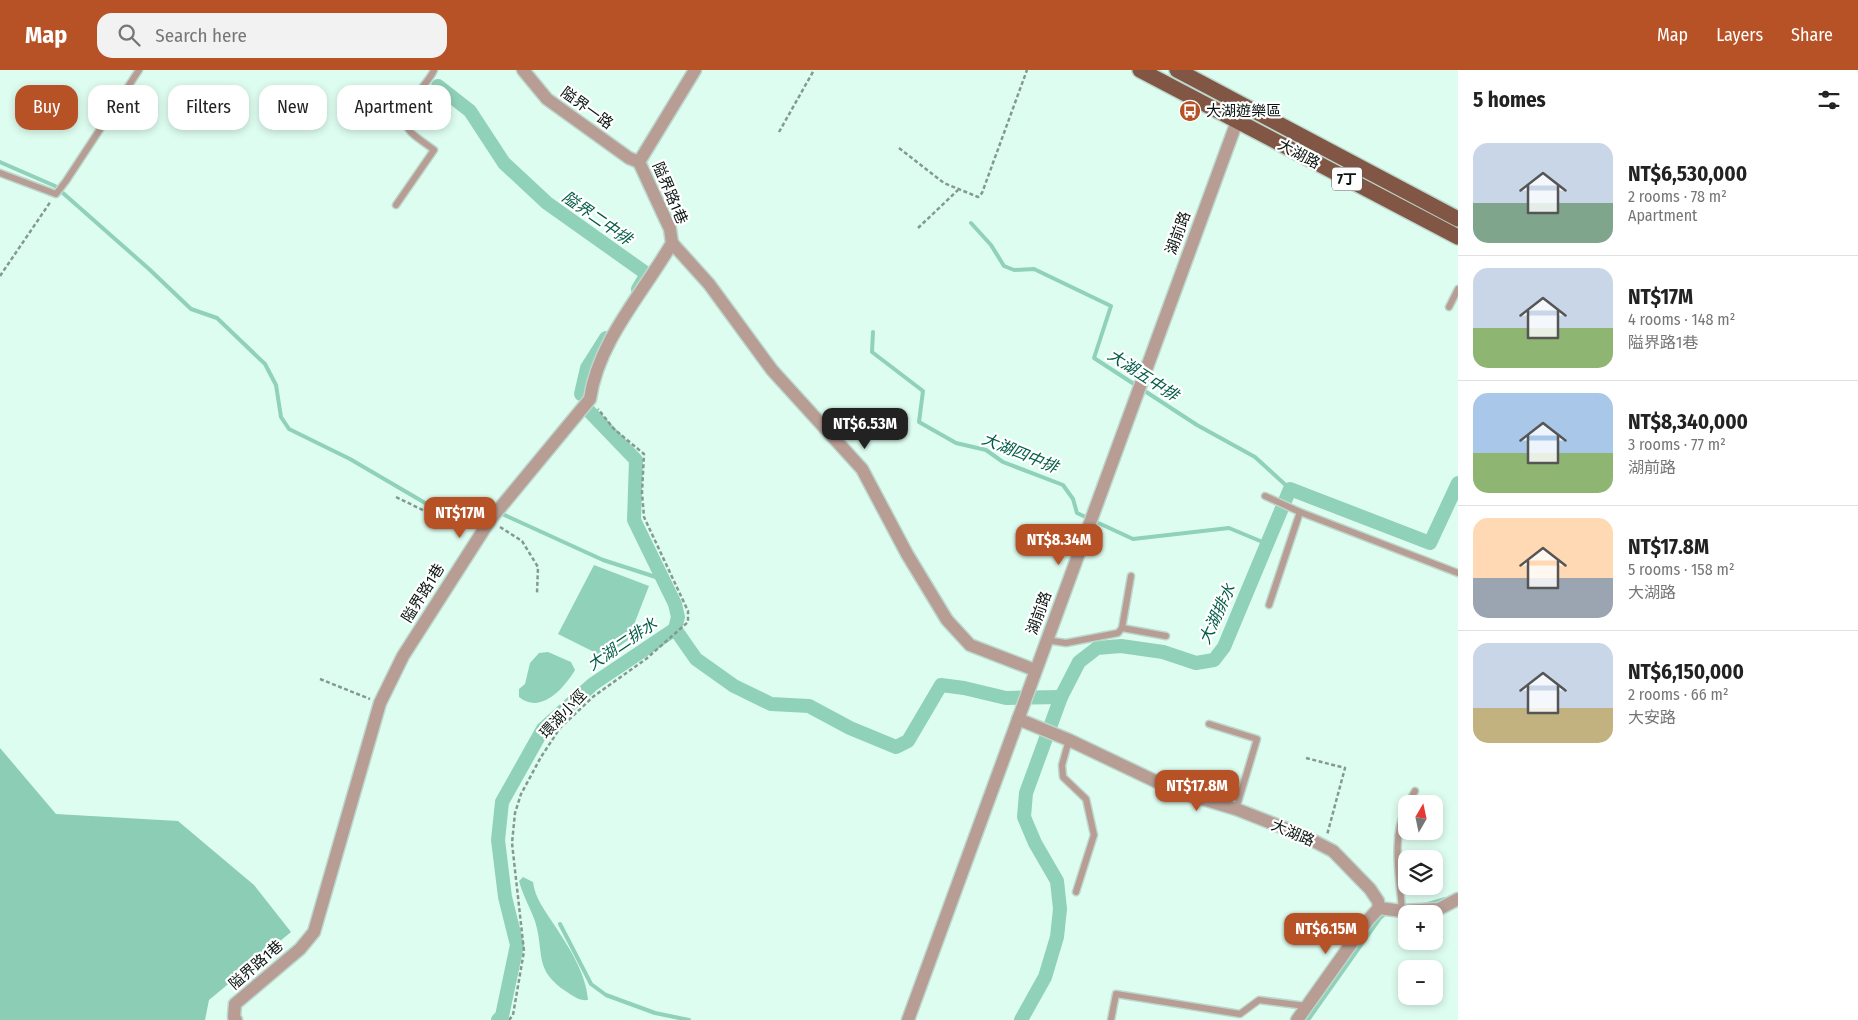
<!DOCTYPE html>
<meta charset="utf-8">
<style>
body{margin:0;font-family:"Fira Sans Condensed","Noto Sans TC",sans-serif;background:#f2f2f2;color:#222;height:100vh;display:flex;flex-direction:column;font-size:19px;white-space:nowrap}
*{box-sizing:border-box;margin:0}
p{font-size:16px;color:#767676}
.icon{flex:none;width:28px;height:28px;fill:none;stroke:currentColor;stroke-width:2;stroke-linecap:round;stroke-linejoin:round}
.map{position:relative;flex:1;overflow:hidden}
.sheet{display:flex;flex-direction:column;background:#fff;width:400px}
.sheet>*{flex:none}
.hud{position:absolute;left:15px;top:15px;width:475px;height:45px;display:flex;gap:10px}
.needle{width:32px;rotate:9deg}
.controls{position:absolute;left:1398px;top:725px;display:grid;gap:10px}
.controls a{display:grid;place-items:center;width:45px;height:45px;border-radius:10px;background:#fff;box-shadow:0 2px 8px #0003;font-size:25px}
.price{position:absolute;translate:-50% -42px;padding:0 11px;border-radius:10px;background:#b75126;color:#fff;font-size:16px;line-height:32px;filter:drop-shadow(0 1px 2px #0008)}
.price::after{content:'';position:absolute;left:50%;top:30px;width:15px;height:11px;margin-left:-8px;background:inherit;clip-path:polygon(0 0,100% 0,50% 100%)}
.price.current{background:#222;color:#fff}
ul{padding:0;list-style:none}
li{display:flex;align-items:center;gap:15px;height:125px;padding:0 15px}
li+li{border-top:1px solid #e0e0e0}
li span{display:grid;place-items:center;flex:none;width:140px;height:100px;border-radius:15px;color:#555}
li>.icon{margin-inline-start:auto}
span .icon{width:60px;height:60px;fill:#fffc;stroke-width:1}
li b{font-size:21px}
h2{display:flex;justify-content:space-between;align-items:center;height:60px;padding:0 15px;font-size:21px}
.tag{padding:0 18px;border-radius:15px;background:#fff;box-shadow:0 2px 8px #0003;font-size:18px;line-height:45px}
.tag.current{background:#b75126;color:#fff}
header{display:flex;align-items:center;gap:30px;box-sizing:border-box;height:70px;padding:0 25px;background:#b75126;color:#fff}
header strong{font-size:24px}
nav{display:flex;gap:28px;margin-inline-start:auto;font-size:18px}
.search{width:350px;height:45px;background:#f2f2f2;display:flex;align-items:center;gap:12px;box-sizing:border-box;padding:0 18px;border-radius:15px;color:#767676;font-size:19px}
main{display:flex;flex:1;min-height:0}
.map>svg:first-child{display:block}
</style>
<header>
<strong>Map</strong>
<div class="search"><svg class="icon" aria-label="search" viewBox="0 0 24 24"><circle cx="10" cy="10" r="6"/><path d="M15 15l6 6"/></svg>Search here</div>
<nav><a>Map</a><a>Layers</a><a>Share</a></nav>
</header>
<main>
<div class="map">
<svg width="1458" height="950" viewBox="0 0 1458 950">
<rect width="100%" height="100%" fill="#defdf1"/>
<path fill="#8ccdb5" d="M0,678L56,744L178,751L254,815L291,862L209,930L205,950H0Z"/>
<g fill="#90d1b9">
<path d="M594,495L649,516L628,570L604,587L558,564Z"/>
<path d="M548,582L571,592L575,600C564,618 541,645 519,627V619L525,614L530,593L539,583Z"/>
<path d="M523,807L533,812C535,828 544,839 553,853C568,876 586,902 588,930C579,931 575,927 567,922C533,900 545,884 535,851C530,837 523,826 519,811Z"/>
</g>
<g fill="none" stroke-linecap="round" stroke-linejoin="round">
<g stroke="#90d1b9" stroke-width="4">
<path d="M0,92L55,116L149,199L191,239L217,248L265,294L276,315L281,347L289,359L350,389L432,437L466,436L494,440"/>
<path d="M971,153L991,175L1004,196L1014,200L1034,199L1111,236L1094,288L1197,355L1255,387L1290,419"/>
<path d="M873,262L872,282L923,321L919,352L956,373L986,380L1003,392L1063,415L1073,429L1077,443L1133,469L1229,458L1265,473"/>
<path d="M500,443L603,490L662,509"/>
<path d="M1428,834L1445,829"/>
<path d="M560,854L591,914L606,925L655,943L689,950"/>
<path d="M1308,950L1380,848L1386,843"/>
</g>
<g stroke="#90d1b9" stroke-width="14">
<path d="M438,16L470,41L504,93L547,133L647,204L638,219"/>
<path d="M581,324L587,298L606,268"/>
<path d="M587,339L636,390L634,450L675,534L678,547L675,559"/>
<path d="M675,559L696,589L734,616L771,634L809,636L850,658L896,677L908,671L941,615L964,618L1006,628L1061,627"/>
<path d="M498,950L502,946L517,875L505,827L498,770L502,732L543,659L593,614L675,559"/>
<path d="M1021,950L1045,907L1057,867L1060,839L1057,811L1035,773L1024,747L1026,723L1061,627L1079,592L1097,578L1121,576L1163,582L1196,593L1214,590L1224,577L1290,419L1430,473L1458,413"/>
</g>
<g stroke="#bcd8cd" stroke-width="9">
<g id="lane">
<path d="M0,103L56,124L66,111L139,0"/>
<path d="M396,135L434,80C427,74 414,67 409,60C395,39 427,17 434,0"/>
<path d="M1449,237L1458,219"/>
<path d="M1265,426L1300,442L1458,503"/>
<path d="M1269,535L1300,442"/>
<path d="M1122,558L1166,566"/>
<path d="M1046,570L1066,573L1118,563L1122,558L1131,506"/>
<path d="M1209,654L1257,669L1236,739"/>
<path d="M1069,670L1062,695L1063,707L1086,729L1094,765L1076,822"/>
<path d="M1408,734L1415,721"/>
<path d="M1402,841C1400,808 1391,769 1406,738"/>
<path d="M1111,950L1116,924L1240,944L1259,930L1306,936"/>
</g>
</g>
<g stroke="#bcd8cd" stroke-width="15">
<g id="street">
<path d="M523,0L547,29L629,88L639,92"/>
<path d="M672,173L709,214L772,300L862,399L907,484L947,550L970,575L1035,600"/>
<path d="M1018,649L1069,670L1176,721L1236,739L1302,765L1333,781L1370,819L1378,831L1379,838"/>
<path d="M1379,838L1402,841L1439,839L1458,829"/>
<path d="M236,950L234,947L235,934L300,879L314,862L380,633L403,586L490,450L590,329C598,271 644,222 672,173L670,159L639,92L695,0"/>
<path d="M908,950L1243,35"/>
<path d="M1297,950L1368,850L1379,838"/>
</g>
</g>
<g stroke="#bcd8cd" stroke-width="18">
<g id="primary">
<path d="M1140,0L1458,167"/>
<path d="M1177,0L1458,149"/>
</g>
</g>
<g stroke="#849a91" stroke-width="2.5" stroke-dasharray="4 2.5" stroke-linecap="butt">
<path d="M779,62L814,0"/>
<path d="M899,78L944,113L978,127L982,123L1027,0"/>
<path d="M918,158L958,120"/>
<path d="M0,206L51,131"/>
<path d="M396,427L439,448L476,450"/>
<path d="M500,457L522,471L538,497L537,523"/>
<path d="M320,609L370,629"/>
<path d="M1306,688L1345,698L1327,765"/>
<path d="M509,950L513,945L524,881L512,773L515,743L521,724L541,687L560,658L594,626L646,589L688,552V541L644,447L642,423L644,384L614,359L598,339"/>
</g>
<use href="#lane" stroke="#b79d94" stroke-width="6"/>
<use href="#street" stroke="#b79d94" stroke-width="12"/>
<use href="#primary" stroke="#815645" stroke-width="15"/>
</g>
<defs>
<g id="bus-disc" transform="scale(1.125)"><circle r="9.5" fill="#b75126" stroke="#fff"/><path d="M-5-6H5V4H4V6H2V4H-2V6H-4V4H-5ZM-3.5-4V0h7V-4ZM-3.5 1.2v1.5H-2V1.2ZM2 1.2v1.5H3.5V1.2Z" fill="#fff"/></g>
</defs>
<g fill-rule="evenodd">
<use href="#bus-disc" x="1190" y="41"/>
</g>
<g text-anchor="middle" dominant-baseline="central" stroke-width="4.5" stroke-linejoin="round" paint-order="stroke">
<rect fill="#fff" stroke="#545b58" stroke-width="1" x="1332" y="97.5" width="30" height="23" rx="4"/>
<g font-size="14" font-weight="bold" fill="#0a1511">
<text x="1347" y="109">7丁</text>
</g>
<g font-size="15" fill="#0a1511" stroke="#fff">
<text transform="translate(587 38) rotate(36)">隘界一路</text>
<text transform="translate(1299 84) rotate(28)">大湖路</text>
<text transform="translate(670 123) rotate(67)">隘界路1巷</text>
<text transform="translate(1178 163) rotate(-70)">湖前路</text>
<text transform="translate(423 523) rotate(-58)">隘界路1巷</text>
<text transform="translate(1039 543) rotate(-70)">湖前路</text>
<text transform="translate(563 644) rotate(-47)">環湖小徑</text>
<text transform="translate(1293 763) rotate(23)">大湖路</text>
<text transform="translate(256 895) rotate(-41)">隘界路1巷</text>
</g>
<g font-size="15" fill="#0a1511" stroke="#fff" text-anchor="start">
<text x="1206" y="41">大湖遊樂區</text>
</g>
<g font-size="16" font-style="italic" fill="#015c46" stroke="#fff">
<text transform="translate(597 148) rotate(35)">隘界二中排</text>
<text transform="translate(1143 305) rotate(33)">大湖五中排</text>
<text transform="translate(1020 383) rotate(22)">大湖四中排</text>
<text transform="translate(1217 544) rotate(-65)">大湖排水</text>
<text transform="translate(622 574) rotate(-34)">大湖二排水</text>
</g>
</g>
</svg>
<div class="controls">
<a><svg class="needle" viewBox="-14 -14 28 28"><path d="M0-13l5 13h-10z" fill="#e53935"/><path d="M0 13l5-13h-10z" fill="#767676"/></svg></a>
<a><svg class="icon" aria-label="layers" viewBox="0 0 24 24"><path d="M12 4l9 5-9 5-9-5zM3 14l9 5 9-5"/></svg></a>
<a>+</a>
<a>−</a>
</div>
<b class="price current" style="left:865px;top:380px">NT$6.53M</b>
<b class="price" style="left:460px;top:469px">NT$17M</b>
<b class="price" style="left:1059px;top:496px">NT$8.34M</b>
<b class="price" style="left:1197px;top:742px">NT$17.8M</b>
<b class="price" style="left:1326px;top:885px">NT$6.15M</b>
<div class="hud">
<a class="tag current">Buy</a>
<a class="tag">Rent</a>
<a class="tag">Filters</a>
<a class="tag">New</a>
<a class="tag">Apartment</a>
</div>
</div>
<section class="sheet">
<h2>5 homes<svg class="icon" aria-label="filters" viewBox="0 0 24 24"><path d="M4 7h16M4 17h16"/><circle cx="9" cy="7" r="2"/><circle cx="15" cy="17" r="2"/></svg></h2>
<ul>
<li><span style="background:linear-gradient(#c9d6e8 60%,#7fa58c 0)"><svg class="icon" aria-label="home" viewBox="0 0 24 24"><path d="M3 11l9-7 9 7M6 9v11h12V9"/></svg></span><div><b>NT$6,530,000</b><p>2 rooms · 78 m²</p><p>Apartment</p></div></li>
<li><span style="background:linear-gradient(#c9d6e8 60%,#8fb573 0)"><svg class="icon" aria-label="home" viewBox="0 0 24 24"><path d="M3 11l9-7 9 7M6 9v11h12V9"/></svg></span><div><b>NT$17M</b><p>4 rooms · 148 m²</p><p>隘界路1巷</p></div></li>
<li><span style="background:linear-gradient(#a9c7e8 60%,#8fb573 0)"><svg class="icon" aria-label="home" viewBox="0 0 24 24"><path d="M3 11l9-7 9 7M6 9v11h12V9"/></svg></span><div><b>NT$8,340,000</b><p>3 rooms · 77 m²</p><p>湖前路</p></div></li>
<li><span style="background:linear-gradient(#ffd9b3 60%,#9aa5b1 0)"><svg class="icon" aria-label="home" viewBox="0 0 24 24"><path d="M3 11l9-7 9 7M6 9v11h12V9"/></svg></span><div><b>NT$17.8M</b><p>5 rooms · 158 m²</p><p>大湖路</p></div></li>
<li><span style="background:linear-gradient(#c9d6e8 65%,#c2b280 0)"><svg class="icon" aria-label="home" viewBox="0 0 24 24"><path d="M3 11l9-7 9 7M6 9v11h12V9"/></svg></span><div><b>NT$6,150,000</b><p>2 rooms · 66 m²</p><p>大安路</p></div></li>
</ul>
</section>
</main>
